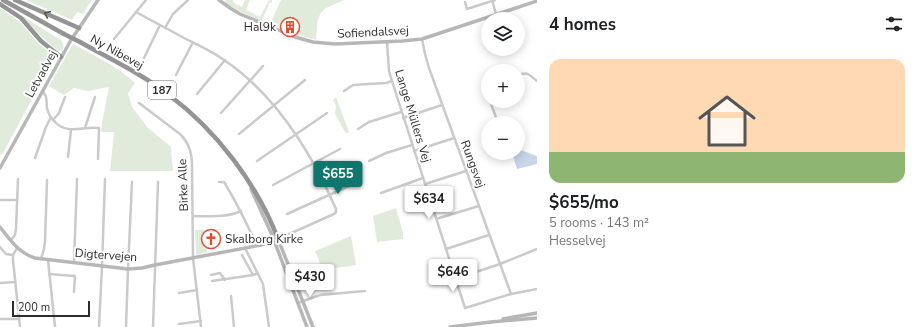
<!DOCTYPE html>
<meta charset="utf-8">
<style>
body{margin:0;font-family:"Nunito Sans",sans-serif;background:#f6f6f6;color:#202124;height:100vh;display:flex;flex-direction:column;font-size:15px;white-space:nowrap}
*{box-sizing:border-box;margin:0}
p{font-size:13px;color:#757577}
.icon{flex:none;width:22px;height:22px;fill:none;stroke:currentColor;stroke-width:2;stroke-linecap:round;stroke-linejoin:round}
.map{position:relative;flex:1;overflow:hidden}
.sheet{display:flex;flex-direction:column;background:#fff;width:380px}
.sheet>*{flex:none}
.tools{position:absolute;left:481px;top:12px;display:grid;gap:8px}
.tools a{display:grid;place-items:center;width:44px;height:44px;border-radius:50%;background:#fff;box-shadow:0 2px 10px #0003;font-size:20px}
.scale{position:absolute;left:12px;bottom:10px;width:78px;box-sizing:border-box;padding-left:4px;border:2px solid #2d2d2d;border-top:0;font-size:11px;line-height:14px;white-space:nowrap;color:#2d2d2d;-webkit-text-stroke:3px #fff;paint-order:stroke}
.price{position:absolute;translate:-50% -34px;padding:0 9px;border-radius:4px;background:#fff;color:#222;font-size:13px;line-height:26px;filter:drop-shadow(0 1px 2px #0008)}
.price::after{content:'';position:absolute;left:50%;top:24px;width:12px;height:9px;margin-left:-6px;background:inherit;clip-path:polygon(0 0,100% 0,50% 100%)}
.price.selected{background:#0f766e;color:#fff}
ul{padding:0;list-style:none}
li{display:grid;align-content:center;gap:8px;height:212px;padding:0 12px}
li span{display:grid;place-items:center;height:124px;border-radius:12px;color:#555}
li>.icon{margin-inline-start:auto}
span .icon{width:72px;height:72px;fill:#fffc;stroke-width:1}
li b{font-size:17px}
h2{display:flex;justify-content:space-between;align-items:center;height:48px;padding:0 12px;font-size:17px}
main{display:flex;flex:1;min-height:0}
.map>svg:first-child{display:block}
</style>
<main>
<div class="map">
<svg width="537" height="327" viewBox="0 0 537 327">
<rect width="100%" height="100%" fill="#fff"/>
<g fill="#e0ebdb">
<path d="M26,0H92L83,14L78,12L74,16L72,20Z"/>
<path d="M227,0H233L234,3L242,7L245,0H250L246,10L260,17L269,0H272V3L270,2L262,20L264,21V22C250,16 237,11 224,2Z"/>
<path d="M281,0H344C338,3 332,5 326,8C316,14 317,29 316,40L302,36L270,24Z"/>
<path d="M0,8L20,22L38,43L50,53L54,58L2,155L0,154Z"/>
<path d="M21,15L62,41C64,46 65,50 58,51L41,36L23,18Z"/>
<path d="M73,44C95,56 117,66 135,83L128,93L132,107L148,128L171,147L173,171H110L114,132H101L102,123L109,87L88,91L74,88L64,95L49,86Z"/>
<path d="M336,97L349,132L347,133L345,132L335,114L336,106L333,100Z"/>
<path d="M396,208L403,233V239L377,242L373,216Z"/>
<path d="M223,229L205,234V236H204L205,241H208V246L207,247V252L197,255L196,254L195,230Z"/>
<path d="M351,236L356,265L323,270L315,251Z"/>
</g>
<path fill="#c7d5ea" d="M518,149L537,156V164L517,169L512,153H518Z"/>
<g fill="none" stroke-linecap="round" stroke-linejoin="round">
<g stroke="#cacaca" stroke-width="2.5">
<path d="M492,0L496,14"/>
<path d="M465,2L467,9L495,0"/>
<path d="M136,12C152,21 168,29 184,38C198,45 212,51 224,60C276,95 311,152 336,209V212L334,214L278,239"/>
<path d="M165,28L173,14L188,0"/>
<path d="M114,39L146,0"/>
<path d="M422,39L425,54L429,68L511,294"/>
<path d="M387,42L389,71L392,81L465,308L511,294L537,289"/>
<path d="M144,58L160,25"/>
<path d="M176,75L193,42"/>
<path d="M518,75C528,71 529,75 537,81"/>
<path d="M488,85L485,86L488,96"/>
<path d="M42,91C48,96 46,101 47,108C48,113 51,118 55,122C67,135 83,126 99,128L98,159"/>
<path d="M344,91L353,85L386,83L392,81"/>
<path d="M197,94L225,60"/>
<path d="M490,101L498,123"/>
<path d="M139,103L180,134C190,144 192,154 192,167L193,258L201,327"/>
<path d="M221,113L263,66"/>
<path d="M403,118L442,105"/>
<path d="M53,120L59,113L65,97"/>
<path d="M85,128L95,97"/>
<path d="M358,129L369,122L401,112"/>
<path d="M239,134L305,80"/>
<path d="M414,151L454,138"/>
<path d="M68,157L71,130"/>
<path d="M35,158L46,127L51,117"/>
<path d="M257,161L327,113"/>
<path d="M369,161L386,153L412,145"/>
<path d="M219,182H224C237,203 247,224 257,246"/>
<path d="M425,184L466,171"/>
<path d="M273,185L340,149"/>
<path d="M381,193L423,178"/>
<path d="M0,200H17"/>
<path d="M287,214L349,186"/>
<path d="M193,216C209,216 226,218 241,211"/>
<path d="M436,219L479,206"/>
<path d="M11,240L15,235L16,229L18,179"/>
<path d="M0,247L6,254L13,255"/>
<path d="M17,248L13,255V260L20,327"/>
<path d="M245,248L263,284L269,327"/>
<path d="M446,249L489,235"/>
<path d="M242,255L253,275"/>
<path d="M41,259L44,249L45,242L47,180"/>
<path d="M48,260L55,327"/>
<path d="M74,263L77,179"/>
<path d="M49,274L75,276L74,292"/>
<path d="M211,275L220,273L225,280"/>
<path d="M455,279L500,264L537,249"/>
<path d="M212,281L253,275L258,273"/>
<path d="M0,283L15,282"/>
<path d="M179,293L197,290"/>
<path d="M231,296L234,327"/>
<path d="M298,303L320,295L365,291"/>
<path d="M0,319H19"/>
<path d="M179,324L201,321"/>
<path d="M99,327L102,266L105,179"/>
<path d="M126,327L128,269L132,182"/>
<path d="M153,327L158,182"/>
</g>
<g stroke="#b7b7b7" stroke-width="3.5">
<path d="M219,0L230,8L240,14L295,37L313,42L335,44L402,41L422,39L537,1"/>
<path d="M0,168L71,40L98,0"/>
<path d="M251,189L272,235L307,327"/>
<path d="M0,227C10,240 19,253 35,258L128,269L142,268L155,265L261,245L278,239L313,327"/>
<path d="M503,319L537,313"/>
<path d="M450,327L491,322L537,318"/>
</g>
<g stroke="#949494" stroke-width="4.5">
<path d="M3,0L64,34"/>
<path d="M15,0L79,28"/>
<path d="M0,4L21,18L41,41L61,57"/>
<path d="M80,42C110,59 142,74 169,95C217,131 257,184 278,239"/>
</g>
<path stroke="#949494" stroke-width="4.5" d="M64,34L80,42"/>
</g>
<defs><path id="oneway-chevron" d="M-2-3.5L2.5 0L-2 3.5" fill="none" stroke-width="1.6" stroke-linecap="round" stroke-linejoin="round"/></defs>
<use stroke="#515151" href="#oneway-chevron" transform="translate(47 14) rotate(-156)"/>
<defs>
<g id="building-ring" transform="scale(1)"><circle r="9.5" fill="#fff" stroke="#e14e33" stroke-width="1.5"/><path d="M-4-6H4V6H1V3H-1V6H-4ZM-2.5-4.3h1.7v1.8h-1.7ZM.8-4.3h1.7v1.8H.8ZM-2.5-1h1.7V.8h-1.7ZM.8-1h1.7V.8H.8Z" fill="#e14e33"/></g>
<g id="church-ring" transform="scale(1)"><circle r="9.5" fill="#fff" stroke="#e14e33" stroke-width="1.5"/><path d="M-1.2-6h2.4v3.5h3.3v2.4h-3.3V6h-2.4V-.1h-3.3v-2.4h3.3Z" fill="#e14e33"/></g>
</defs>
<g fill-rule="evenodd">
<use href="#building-ring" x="290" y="27"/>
<use href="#church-ring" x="211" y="239"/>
</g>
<g text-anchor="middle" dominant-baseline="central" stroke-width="4" stroke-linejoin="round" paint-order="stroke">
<rect fill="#fff" stroke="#6c6c6c" stroke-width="1" x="148" y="81" width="28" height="18" rx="3"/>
<g font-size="11" font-weight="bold" fill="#2d2d2d">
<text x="162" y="90">187</text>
</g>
<g font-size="12" fill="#2d2d2d" stroke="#fff" text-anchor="end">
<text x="276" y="27">Hal9k</text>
<text x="225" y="239" text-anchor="start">Skalborg Kirke</text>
</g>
<g font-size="12" fill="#2d2d2d" stroke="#fff">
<text transform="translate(373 32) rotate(-3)">Sofiendalsvej</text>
<text transform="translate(117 52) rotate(29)">Ny Nibevej</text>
<text transform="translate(41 74) rotate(-61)">Letvadvej</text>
<text transform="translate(413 116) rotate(73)">Lange Müllers Vej</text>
<text transform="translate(473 164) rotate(70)">Rungsvej</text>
<text transform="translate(183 185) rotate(-92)">Birke Alle</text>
<text transform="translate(106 255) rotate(4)">Digtervejen</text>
</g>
</g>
</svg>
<div class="tools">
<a><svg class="icon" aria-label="layers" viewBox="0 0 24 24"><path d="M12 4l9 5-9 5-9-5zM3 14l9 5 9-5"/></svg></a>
<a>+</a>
<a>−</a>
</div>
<div class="scale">200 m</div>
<b class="price selected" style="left:338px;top:195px">$655</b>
<b class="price" style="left:429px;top:220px">$634</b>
<b class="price" style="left:453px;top:293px">$646</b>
<b class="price" style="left:310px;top:298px">$430</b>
</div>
<section class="sheet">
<h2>4 homes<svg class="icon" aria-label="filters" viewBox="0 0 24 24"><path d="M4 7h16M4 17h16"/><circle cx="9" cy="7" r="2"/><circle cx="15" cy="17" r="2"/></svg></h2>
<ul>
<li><span style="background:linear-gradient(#ffd9b3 75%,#8fb573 0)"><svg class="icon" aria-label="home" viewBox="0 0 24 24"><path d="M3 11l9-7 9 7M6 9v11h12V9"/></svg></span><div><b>$655/mo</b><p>5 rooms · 143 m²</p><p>Hesselvej</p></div></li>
</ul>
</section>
</main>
